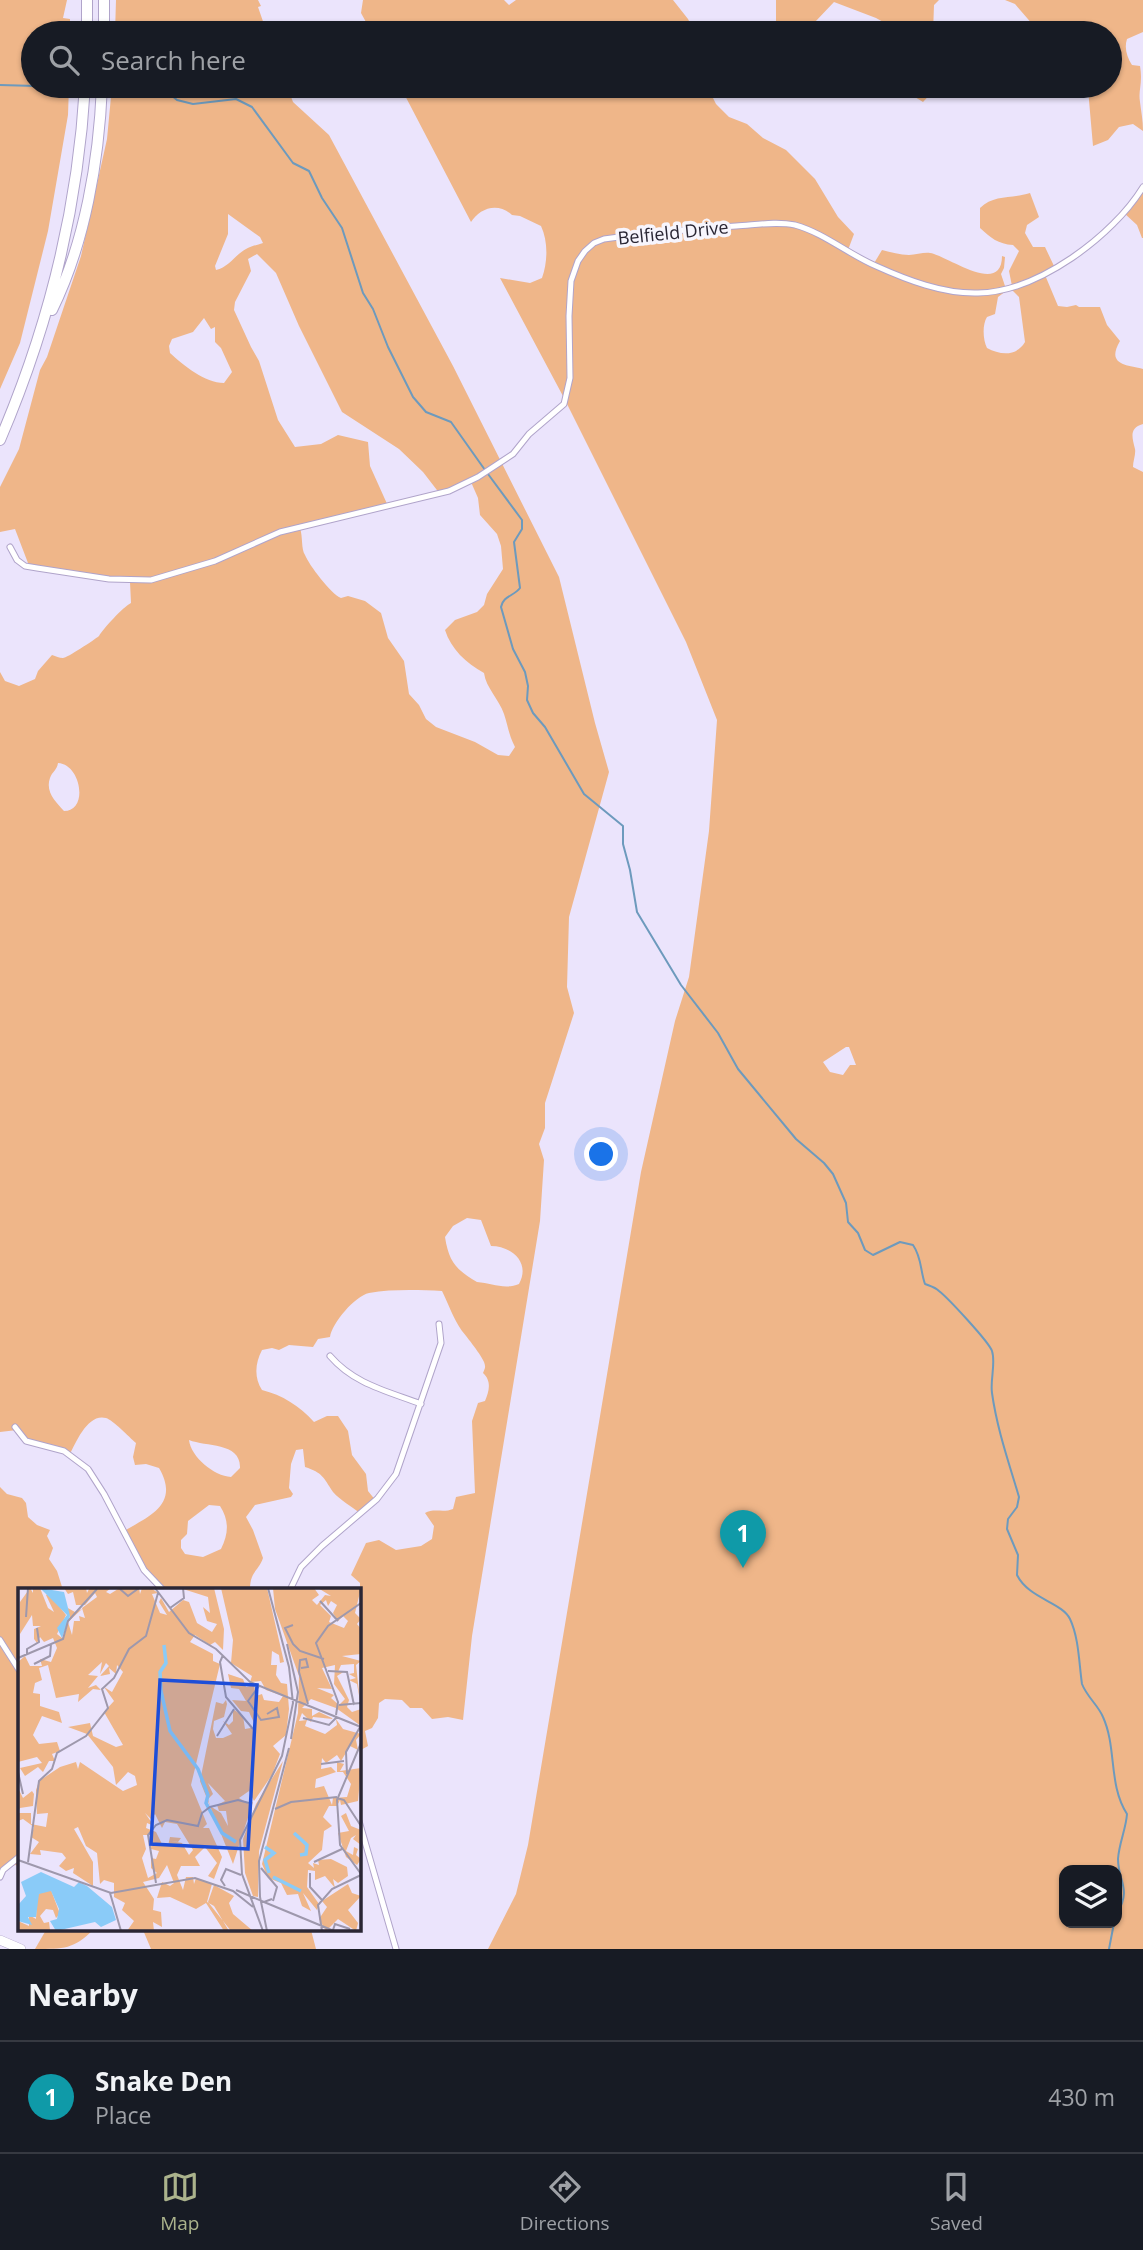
<!DOCTYPE html>
<html lang="en">
<head>
<meta charset="utf-8">
<style>
	:root { --surface:#171b24; --page:#20242c; --text:#f1f3f6; --muted:#9ea1a6; --line:#363941; --accent:#abb38c }
	body { margin:0; font-family:"Open Sans",sans-serif; background:var(--page); color:var(--text) }
	.controls { position:absolute; right:21px; bottom:21px; display:grid; overflow:hidden; border-radius:14px; box-shadow:0 2px 5px #0004 }
	.controls button { width:63px; height:63px; display:grid; place-items:center; padding:0; border:0; border-bottom:2px solid var(--line); background:var(--surface); color:var(--text); font:35px sans-serif }
	.you { position:absolute; left:602px; top:1155px; width:24px; height:24px; margin:-18px; border:5px solid #fff; border-radius:50%; background:#1a73e8; box-shadow:0 0 0 10px #1a73e833 }
	.badge { display:grid; place-items:center; width:46px; height:46px; border-radius:50%; background:var(--accent); color:#fff; font-size:23px; font-weight:700 }
	.pin { position:absolute; translate:-50% -58px; filter:drop-shadow(0 2px 4px #0008) }
	.pin::after { content:''; position:absolute; top:37px; width:24px; height:21px; background:inherit; clip-path:polygon(0 0,100% 0,50% 100%) }
	.list { margin:0; padding:0; list-style:none }
	h2 { display:flex; justify-content:space-between; align-items:center; height:91px; margin:0; padding:0 28px; font-size:30px }
	h2 small { font-size:23px; font-weight:400; color:var(--muted) }
	.list li { display:grid; grid-template-columns:46px 1fr auto; gap:21px; align-items:center; box-sizing:border-box; height:112px; padding:0 28px; border-top:2px solid var(--line) }
	.list b { display:block; font-size:26px; white-space:nowrap }
	.list p { margin:0; font-size:23px; white-space:nowrap; color:var(--muted) }
	.list em { font-size:23px; font-style:normal; color:var(--muted) }
	.icon { flex:none; width:38px; height:38px; fill:none; stroke:currentColor; stroke-width:2; stroke-linecap:round; stroke-linejoin:round }
	.map { position:relative; flex:none; width:1143px; height:1949px; overflow:hidden }
	.search { position:absolute; background:var(--surface); box-shadow:0 2px 5px #0004; left:21px; right:21px; top:21px; height:77px; display:flex; align-items:center; gap:18px; box-sizing:border-box; padding:0 24px; border-radius:38px; color:var(--muted); font-size:26px }
	.sheet { height:203px; background:var(--surface) }
	nav { display:flex; justify-content:space-around; align-items:center; box-sizing:border-box; height:98px; border-top:2px solid var(--line); background:var(--surface); font-size:19px; color:var(--muted) }
	nav a { display:grid; justify-items:center; gap:4px }
	nav .on { color:var(--accent) }
	.map>svg:first-child { display:block }
</style>
</head>
<body>
<div class="map">
<svg width="1143" height="1949" viewBox="0 0 1143 1949">
	<rect width="100%" height="100%" fill="#ebe4fc"/>
	<path fill="#efb689" fill-rule="evenodd" d="M0,0H67L63,18L70,19V33H33V86H69L68,115L48,231L20,343L0,389Z
		M116,0H258L261,6L258,7L267,33H115Z
		M363,0H504L509,5L516,0H673L688,19L695,33H372L361,13Z
		M776,0H939L934,5L933,33H903L876,18L834,2L815,22L801,24L787,33H780L776,27Z
		M1005,0H1143V32L1127,39C1124,48 1127,57 1132,65L1140,66C1143,84 1138,90 1140,102C1141,111 1143,120 1143,131L1133,124L1119,127L1108,140L1093,146L1088,89L1085,86H1110V33H1040L1015,4Z
		M112,86H287L293,102L329,135L453,366L559,577L595,723L609,772L569,917L567,987L574,1013L545,1103V1128L539,1144L544,1160L540,1221L472,1636L463,1720L448,1717L432,1719L422,1708H410L402,1700L385,1699L379,1703L378,1718L372,1728L365,1731L368,1746L359,1751L360,1583L351,1575L366,1543L379,1540L396,1550L421,1546L432,1539L434,1526L425,1513C433,1508 444,1513 453,1509L456,1497L475,1493L472,1421L478,1403L485,1401C489,1392 492,1381 483,1373C485,1368 486,1368 484,1362C482,1356 467,1337 462,1331C454,1320 448,1303 442,1291C419,1290 392,1289 369,1293C355,1296 332,1323 330,1337L318,1339L313,1347L289,1345L279,1350L272,1348L262,1350C255,1363 254,1378 262,1390C282,1395 300,1406 314,1422L327,1416H338L348,1431L352,1455L366,1474L368,1491L376,1501L360,1513C352,1507 340,1500 333,1492C323,1477 323,1473 305,1467L303,1449L296,1450L291,1464L289,1488L293,1494L291,1497L255,1505L246,1517L253,1530L263,1558C258,1572 250,1571 250,1590H167L144,1568L124,1531C150,1516 180,1504 159,1468L146,1464L135,1465L133,1457L136,1443C129,1437 113,1420 106,1418C88,1413 76,1442 70,1454L23,1440L17,1430L0,1432V672L5,681L19,686L35,679L38,671L52,655C56,656 59,658 63,658C67,658 94,640 99,636C103,629 123,607 131,603L130,582L35,568L28,563L15,529L0,532V487L19,449L40,370L47,357L81,256L107,139ZM228,214L260,237L263,243C257,245 251,246 246,249C235,255 229,267 216,270L215,266L228,234ZM257,254L276,273L299,326L342,412L399,449L423,472L440,494L471,482L478,498L480,515L497,534L501,546L503,569L487,594L484,605L477,612L455,620L445,630C451,649 466,663 484,673C486,688 499,699 504,714C508,726 509,736 515,747L509,756L498,755L475,742L436,727L426,719L419,705L409,694L404,661L388,638L381,613L365,601L348,596L341,598C331,594 309,565 305,555C301,549 303,537 300,528L388,506L370,466L368,442L338,435L321,444L295,447L278,420L259,361L251,347L234,310L235,302L251,271L248,259ZM204,318L211,329L215,327V342L221,348L232,372L224,383C205,383 183,365 170,353L169,346L172,339L193,332ZM58,763C81,764 89,811 64,811C56,802 45,792 50,778C52,772 57,770 58,763ZM467,1218L481,1220L491,1246C511,1246 531,1262 519,1284C504,1290 492,1283 477,1282C457,1270 449,1263 445,1237L453,1226ZM189,1440C206,1447 241,1442 240,1468L231,1477C214,1476 191,1457 189,1440ZM209,1505L220,1506C229,1520 229,1533 221,1549L203,1557L185,1554L181,1548V1540L187,1534L188,1521Z
		M400,86H707L716,104L729,117L747,124L763,138L786,150L815,179L838,217L854,234L848,250L873,265L882,250C891,252 900,255 909,255C916,255 924,252 930,253C946,255 1002,297 1002,256L1005,257L1004,268L1001,274L1005,286L1010,288L1012,286L1009,271L1019,251L1013,245C998,244 991,238 980,228V208C994,194 1012,199 1030,193L1039,217L1027,225L1025,233L1033,247H1045L1054,266L1045,275L1058,306L1067,307L1076,305L1079,307H1100L1107,325L1120,341C1106,365 1126,365 1143,369V424C1129,428 1132,437 1135,449C1136,454 1133,461 1133,467L1143,472V1949H488L516,1894L528,1845L641,1172L675,1021L689,977L709,831L717,720L686,642L564,398L500,278L530,283L542,278C548,261 548,241 541,226L520,216L512,215C497,201 479,209 471,222ZM1010,288L1019,297L1025,342C1016,357 1000,355 987,348C983,340 982,325 987,317L995,314L998,297ZM846,1047H849L856,1065H850L843,1075L830,1072L823,1062ZM1064,1870H1117V1923H1064Z
		M827,86H889C858,95 860,103 827,86Z
		M897,86H938L923,102Z
		M1143,189V238H1142L1137,225L1124,213Z
		M0,1487L7,1494L22,1498L26,1503L28,1517L37,1525L50,1530L47,1536L53,1548L49,1559L57,1571L63,1590H19V1866L15,1865L0,1872Z
		M46,1930H93C74,1949 64,1949 35,1949Z
		M143,1930H311L316,1949H151Z"/>
	<g fill="none" stroke-linecap="round" stroke-linejoin="round">
		<path stroke="#6d9abd" stroke-width="2" d="M0,85L36,86
			M152,86L166,91L177,100L193,104L236,99L252,107L293,163L309,171L322,198L342,228L363,293L373,309L388,347L413,397L426,412L451,422L485,470
			M488,474L522,520V529L514,542L520,588C514,596 503,596 501,607L513,649L525,672L528,686L527,700L533,713L545,727L584,794L623,826V844L630,870L637,912L681,985L718,1033L738,1069L796,1139L824,1163L833,1174L846,1203L848,1222L858,1233L865,1250L873,1255L900,1242L913,1245C922,1258 920,1270 925,1284C930,1286 935,1287 939,1291C948,1298 989,1342 992,1351C996,1363 990,1380 992,1393C997,1429 1009,1463 1019,1497L1017,1507L1008,1519L1007,1529L1018,1555L1017,1575C1029,1599 1062,1602 1070,1619C1079,1638 1079,1664 1082,1684C1087,1697 1098,1705 1103,1717C1117,1748 1108,1784 1127,1814C1126,1829 1119,1843 1118,1859C1118,1882 1132,1888 1117,1914
			M1109,1949L1114,1923"/>
		<defs>
			<path id="minor" d="M10,547L17,560L25,566L37,568L109,579L151,580L215,561L280,532L449,491L478,477L513,454L529,434L564,404L570,378L569,316L571,281L578,261L585,251L594,243L604,239C648,233 692,229 736,226C755,225 776,221 795,225C824,233 848,254 876,266C907,280 943,294 978,293C1038,292 1113,236 1143,187
				M330,1356C354,1384 387,1391 421,1404
				M15,1427L26,1441L64,1451L88,1469L104,1494L144,1570L163,1590
				M290,1590L301,1567L322,1546L377,1499L396,1474L441,1343L439,1324
				M0,1640L19,1670
				M359,1821L396,1949
				M0,1877L3,1870L19,1857"/>
			<path id="primary" d="M0,1940L21,1949"/>
			<path id="motorway" d="M87,0V33
				M104,0V33
				M52,310C85,243 99,160 102,86
				M0,440C48,328 78,207 85,86"/>
		</defs>
		<use href="#minor" stroke="#b0a4ca" stroke-width="7"/>
		<use href="#primary" stroke="#b0a4ca" stroke-width="10"/>
		<use href="#motorway" stroke="#b0a4ca" stroke-width="12"/>
		<use href="#minor" stroke="#fff" stroke-width="5"/>
		<use href="#primary" stroke="#fff" stroke-width="9"/>
		<use href="#motorway" stroke="#fff" stroke-width="10"/>
	</g>
	<g text-anchor="middle" dominant-baseline="central" stroke-width="7" stroke-linejoin="round" paint-order="stroke">
		<g font-size="18" fill="#2a2634" stroke="#f7f5fd">
			<text transform="translate(673 232) rotate(-6)">Belfield Drive</text>
		</g>
	</g>
	<g transform="translate(18 1588)">
		<rect width="343" height="343" fill="#ebe4fc"/>
		<path d="M12,0L15,5V0H22L30,20L36,24L28,7L31,5L48,27L39,46L44,50L47,46L49,35L52,29L48,19L57,24L64,21L50,34L54,47L56,33H62L61,28L67,30L64,20L79,9L77,5L67,17H58L55,4L50,6L46,0H68L69,5L71,1L93,0L88,4L92,6L100,1L121,0L122,6L124,0H133L140,5L134,6L142,25L149,27L141,14L143,10L151,24L165,12L171,14L179,35L194,44L199,36L189,33L185,19L192,25L190,9L165,1L196,0L206,41L205,62L197,54L192,57L177,47L172,54L195,66V73L202,76L173,197L189,236L185,240H191L204,269L196,291L190,288L199,275L187,259L177,269L182,278H163L159,287L165,302L168,289H175L176,296L178,290L194,296L189,314L196,318L211,343H206L188,315L178,321L152,309L139,310L144,294L152,298L156,295L149,277L141,290L125,294L136,311L135,322L143,324L144,339L135,334L136,343H109L116,333L104,322L107,315L96,309V295L86,292L82,296L79,265L68,258L60,239L56,241L75,274V298L55,285L56,280L48,283L41,278L48,270L44,265L22,262L23,267L12,266L21,254L13,249L16,239L5,231L0,233V200L5,210L14,203L16,206L15,218L2,220L0,225H13V236L28,239L30,225L19,226L18,202L21,193L42,179L58,174L60,181L62,174L105,203L119,197L117,188L110,184L98,197L95,179L69,146L50,139L72,135L75,148L98,159L105,157L86,124L96,113L86,99L94,104L105,84L99,77L98,86L91,80L92,86L82,88L91,78L88,75L82,86L84,74L70,87L80,88L70,100L78,97L83,102L75,101L60,114L61,106L38,110L30,77L21,80L24,92L17,95L15,105L22,106V118L41,124L44,135L24,128L15,147L21,156L39,154L42,163L34,166L37,173H31L25,184L20,179L7,188L2,180L24,175L19,169L0,174V74L7,68L12,78H24L22,71L33,74L39,60L35,50L26,54L22,49L19,55L16,51V41L23,38H15L14,27L2,46V14ZM127,225L133,231L137,226L144,240L147,234L159,236L175,262L171,267L164,255L153,253L160,254L163,250L152,249L150,258L144,256L138,244L128,240L129,235L136,238ZM125,247H134L133,261L141,263L138,271L133,270V280L139,285L130,290L124,270L128,261ZM203,0H249L266,74L262,75L261,67L254,63L253,77H259L258,87L263,95L269,96L271,121L268,147L255,158L262,166L254,187L236,213L231,203L221,210L231,216L235,214L215,276L182,193L198,114L205,116L208,112L209,116L206,129L196,133L195,141L198,150H205L214,146L205,133L211,137L215,133V121L225,128L227,141L238,139L231,124L223,123L214,112L228,113L221,101L213,100L210,86L225,91L228,99L236,97L238,108L244,106L246,112L261,114L265,108L248,102L243,93L232,94L234,88L213,75L215,52ZM190,195L207,213L199,217L201,223H208L210,238L203,225L192,218L190,211L195,206ZM255,0H296L301,7L294,12L299,17L307,7L313,8L300,0H343L337,25L343,31L339,36L343,41V66L324,68L343,73L338,77L342,113L339,96L331,92L338,90L331,86L336,85V76L323,77L320,84L327,83L319,88L331,112L329,119L334,124L343,121V138L318,120L293,111L284,120L294,121V128L301,124L316,131L295,129L293,134L284,125L281,133L289,132L287,138L307,146L319,137L318,131L325,141L343,146L338,152L340,162L332,158L323,173L319,167L308,175L304,170L303,181L313,179L318,184L298,191L297,200L306,198L314,217L315,210L329,209L333,196L325,184H319V174L326,176L322,183L343,180L340,213L323,217L322,212L319,218H311L305,229L314,238L306,243L304,262L290,275L296,280L295,275L301,277L300,272L313,271L329,279L330,288L320,295L315,291L317,300L307,288L297,292V283L290,282L289,299L301,316L299,322L285,305L293,323L284,318L280,306L269,307L263,295L250,290L244,276L280,125L281,88L257,21ZM308,12L310,18L313,13L319,17L315,25L320,33L325,28L330,33L326,40L311,34L313,28L302,17ZM317,77L316,96L327,111L321,117L313,110L316,107L299,100L314,101L304,80ZM265,173L241,263L240,309L235,308L227,285L225,251L238,216ZM328,225L333,238L343,242V257L335,251L338,247L333,250L328,263L335,267L336,259L340,261L338,267L343,271L339,277L328,269L320,245L331,243L323,228ZM330,296L334,305L343,308L330,322L340,335L338,343L320,331L308,343L301,331L309,319L304,313ZM196,297L216,308L211,315L215,326L235,343H213L190,314ZM33,302L42,326L38,330L35,322L28,321L22,328L26,335L31,334L32,342L0,343V333L11,338V327L18,331L19,306Z" fill="#efb689" fill-rule="evenodd"/>
		<path d="M22,0L46,4L52,28L44,50L39,40L49,27ZM23,284L56,299L61,294L69,298L94,319L98,332L83,339L77,334L38,343L32,333L39,331L41,321L33,303L21,306L18,329H10L14,337L0,333V317L8,308L3,294Z" fill="#8acbf8"/>
		<path fill="none" stroke="#8acbf8" stroke-width="3.5" d="M146,57L148,75L142,84L143,103L152,143L180,181L190,207L188,215L204,245L218,254M276,245L289,257L288,266L282,267M247,259L256,265L247,272L251,285M255,289L283,303"/>
		<path fill="none" stroke="#9e98ac" stroke-width="2" d="M69,0H117M137,0L171,45L198,61L232,94L343,139M102,1L110,8L121,0M302,13L320,33M152,20L166,10L165,0M8,29L10,0M275,37L267,40L275,56L282,63L306,71M269,56L280,104L273,151M9,67V61L21,54L19,40M205,67L202,74L208,109L235,141M0,70L45,51L50,33L79,1M16,76L32,68L33,56M283,80L290,79L288,71L282,72L281,84L290,116M310,83L329,84L336,117M241,98L230,113L243,132L261,129L259,120L249,126M321,117L343,115M318,127L320,114L298,55L310,38L343,15M285,130L311,137L319,129M199,148L216,121M343,155L319,212L322,257L343,286M303,176L326,173M0,184L5,206M329,186L328,164L342,139M319,210L326,212L343,238M257,221L273,214L319,209M0,272L93,305L177,290L215,303L235,319M10,274L21,193L34,181L39,165L68,148L90,120L84,101L96,90L111,61L128,48L140,5M296,274L324,261M243,280L259,299L255,313M292,285V299L304,312M138,295L130,247L138,237L149,232L180,238L184,225L192,219L220,212L231,215M207,298L203,292L208,281L223,287M218,302L246,314L254,311M92,305L103,343M246,314L316,343M315,342L317,336L332,341M245,343L224,286L222,252L264,168L275,115L271,79L250,0M249,343L242,309L241,273L271,160M304,343L300,317L314,301L343,287"/>
		<path fill="#1d4ed8" fill-opacity="0.15" stroke="#1d4ed8" stroke-width="3.5" d="M142,92L239,97L230,261L133,256Z"/>
		<rect width="343" height="343" fill="none" stroke="#2a2634" stroke-width="3.5"/>
	</g>
</svg>
<div class="controls">
<button><svg class="icon" aria-label="layers" viewBox="0 0 24 24"><path d="M12 4l9 5-9 5-9-5zM3 14l9 5 9-5"/></svg></button>
</div>
<div class="you"></div>
<div class="pin badge" style="left:743px;top:1568px;background:#0f9aa8">1</div>
<div class="search"><svg class="icon" aria-label="search" viewBox="0 0 24 24"><circle cx="10" cy="10" r="6"/><path d="M15 15l6 6"/></svg>Search here</div>
</div>
<section class="sheet">
<h2>Nearby<small></small></h2>
<ul class="list">
<li><span class="badge" style="background:#0f9aa8">1</span><div><b>Snake Den</b><p>Place</p></div><em>430 m</em></li>
</ul>
</section>
<nav>
<a class="on"><svg class="icon" aria-label="map" viewBox="0 0 24 24"><path d="M3 6l6-2 6 2 6-2v14l-6 2-6-2-6 2zM9 4v14M15 6v14"/></svg>Map</a>
<a><svg class="icon" aria-label="directions" viewBox="0 0 24 24"><path d="M12 3l9 9-9 9-9-9zM9 14v-3h6M13 9l2 2-2 2"/></svg>Directions</a>
<a><svg class="icon" aria-label="saved" viewBox="0 0 24 24"><path d="M7 4h10v16l-5-4-5 4z"/></svg>Saved</a>
</nav>
</body>
</html>
